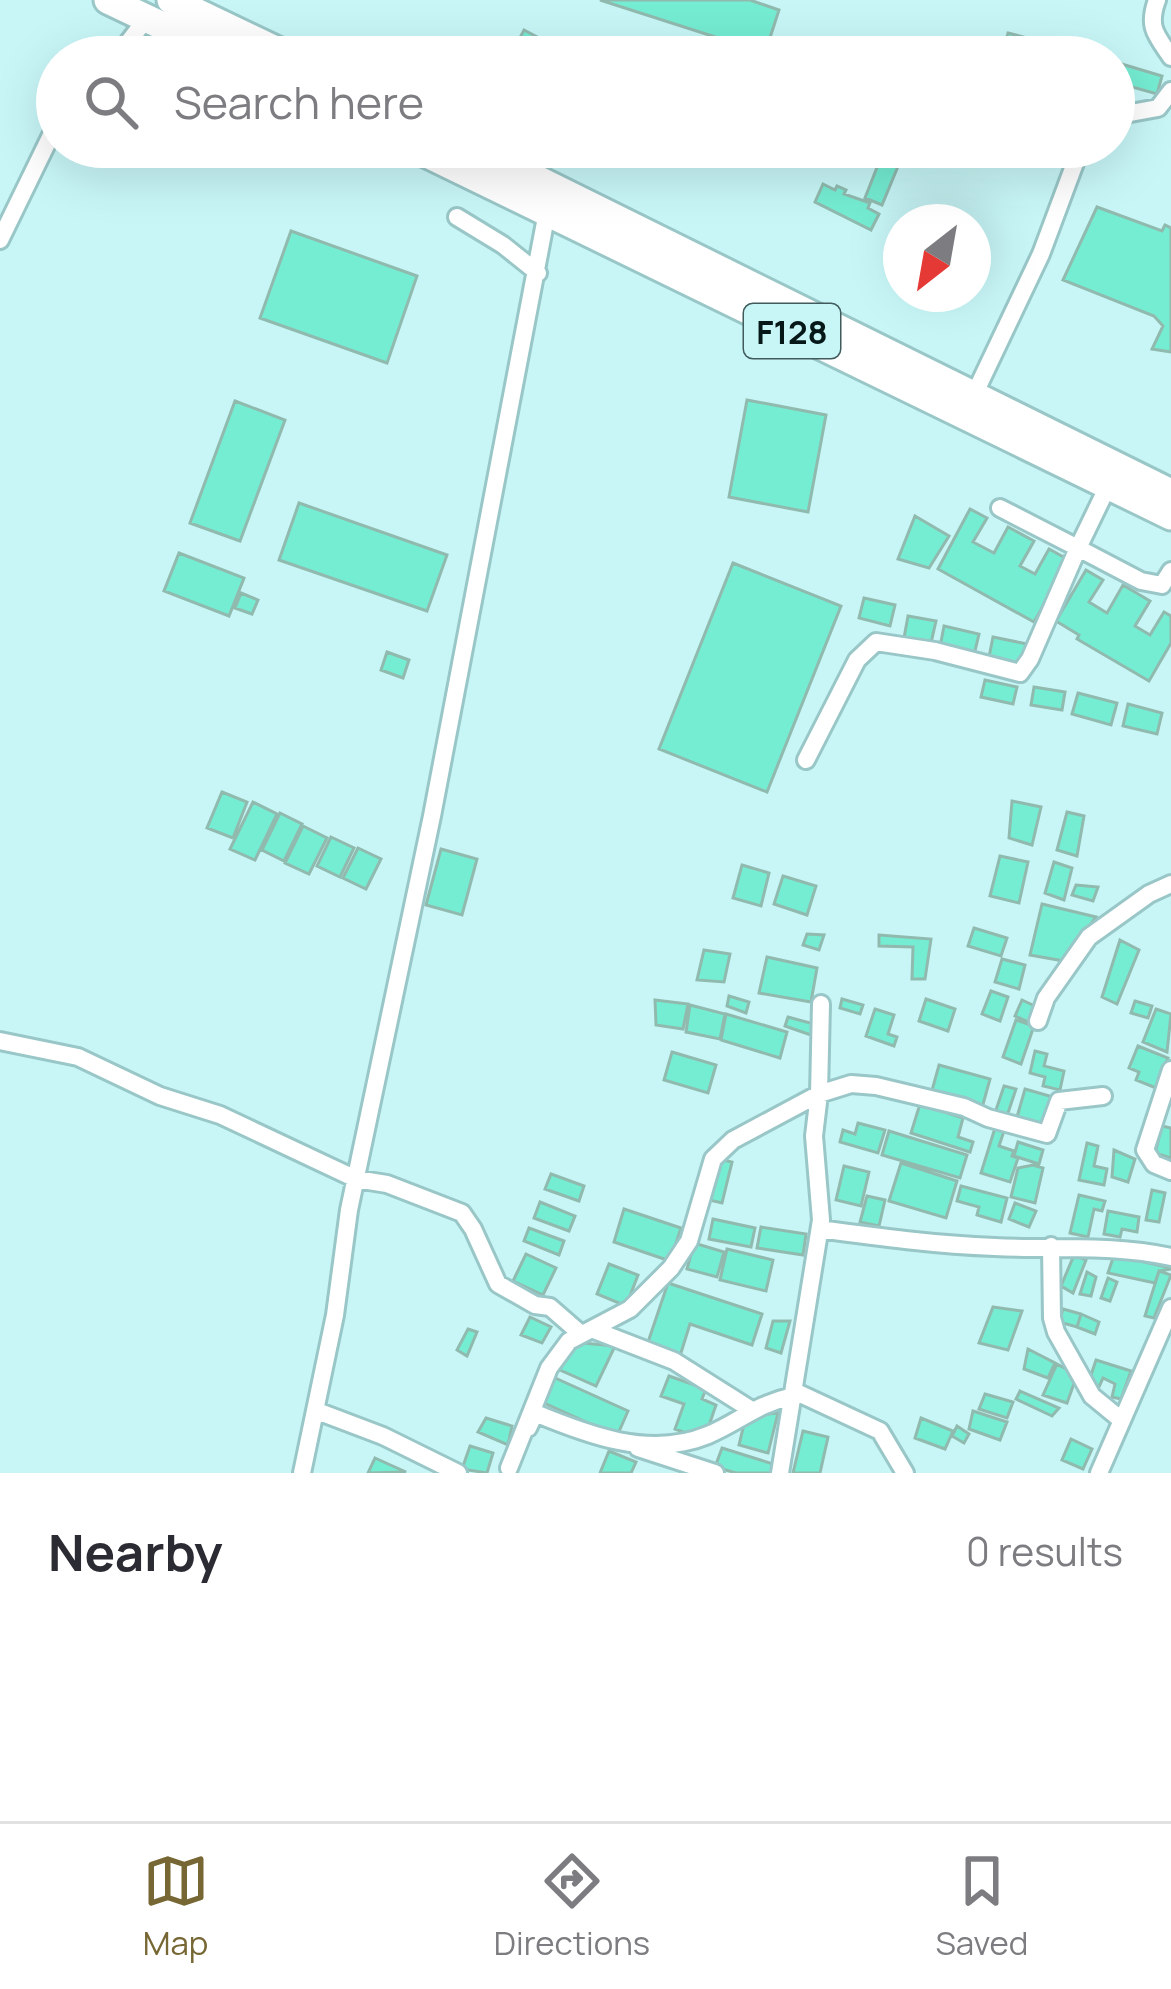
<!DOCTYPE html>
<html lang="en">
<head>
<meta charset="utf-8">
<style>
	:root { --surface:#fff; --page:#f7f7f7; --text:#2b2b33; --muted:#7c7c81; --line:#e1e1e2; --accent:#766734 }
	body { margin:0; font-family:Manrope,sans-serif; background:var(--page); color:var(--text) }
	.compass { position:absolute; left:883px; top:204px; width:108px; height:108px; border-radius:50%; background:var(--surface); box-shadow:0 12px 48px #0002; rotate:211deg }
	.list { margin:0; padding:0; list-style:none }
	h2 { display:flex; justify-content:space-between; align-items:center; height:156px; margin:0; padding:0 48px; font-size:51px }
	h2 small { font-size:39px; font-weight:400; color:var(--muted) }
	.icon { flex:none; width:66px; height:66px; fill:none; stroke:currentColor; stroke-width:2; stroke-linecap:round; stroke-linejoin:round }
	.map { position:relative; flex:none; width:1171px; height:1473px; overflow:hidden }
	.search { position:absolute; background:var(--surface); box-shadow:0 12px 48px #0002; left:36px; right:36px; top:36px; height:132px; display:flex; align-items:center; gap:30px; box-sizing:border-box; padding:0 42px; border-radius:66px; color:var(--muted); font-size:45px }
	.sheet { height:348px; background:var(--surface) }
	nav { display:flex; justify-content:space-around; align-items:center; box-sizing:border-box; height:168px; border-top:3px solid var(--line); background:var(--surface); font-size:33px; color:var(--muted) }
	nav a { display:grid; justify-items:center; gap:6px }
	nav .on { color:var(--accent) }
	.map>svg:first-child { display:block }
</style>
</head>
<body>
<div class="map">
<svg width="1171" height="1473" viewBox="0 0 1171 1473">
	<rect width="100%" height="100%" fill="#c8f6f7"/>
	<path fill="#75edd3" stroke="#91baaf" stroke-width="3" d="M600,0H750L779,10L765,53Z
		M524,30L575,57H525L513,51Z
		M1008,33L1046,43L1042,57L1004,48Z
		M1056,44L1102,56V57H1053Z
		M1115,62L1162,76L1157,94L1114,82Z
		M885,147H906L882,205L865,198Z
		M823,184L835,190L837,186L846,190L844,194L870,203L868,208L879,214L871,230L815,202Z
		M1097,207L1162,231L1165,225L1171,228V352L1152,349L1163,326L1154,316L1063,280Z
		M291,231L417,276L387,363L260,318Z
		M747,400L826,415L808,512L729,497Z
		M235,401L285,420L240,541L190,523Z
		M299,503L447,555L427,611L279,560Z
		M970,509L987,518L973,542L994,553L1008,527L1034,541L1020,566L1035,574L1049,549L1069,560L1034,622L938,569Z
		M915,516L949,536L929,568L898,559Z
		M179,553L244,578L229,616L164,591Z
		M733,563L841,606L767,792L659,749Z
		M1086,570L1103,580L1089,602L1107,613L1123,585L1150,601L1135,626L1150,635L1164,612L1171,616V643L1149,681L1077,639L1079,635L1056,621Z
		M241,593L258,600L252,614L235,608Z
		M864,598L895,605L890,626L859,618Z
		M908,616L936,621L931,643L904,638Z
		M944,626L979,634L974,655L940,647Z
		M993,637L1027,644L1022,664L989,657Z
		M387,652L409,660L403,678L381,670Z
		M985,680L1017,687L1013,704L981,697Z
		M1034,687L1065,692L1062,710L1031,705Z
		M1078,693L1117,703L1111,725L1072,714Z
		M1128,704L1162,713L1157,734L1123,726Z
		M222,792L247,802L233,838L207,828Z
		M1012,801L1041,807L1032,845L1009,838Z
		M253,802L277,814L255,860L230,849Z
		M1067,812L1084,816L1077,856L1057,850Z
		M280,813L302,824L284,861L262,850Z
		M303,826L327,838L309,874L285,863Z
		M331,837L354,848L340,877L317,866Z
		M358,848L381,859L366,889L343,878Z
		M441,849L477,859L462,915L426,905Z
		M1000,856L1028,862L1019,903L990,896Z
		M1054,862L1072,868L1064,900L1045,893Z
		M742,865L769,873L761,906L733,898Z
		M783,876L816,886L807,915L774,904Z
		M1076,885L1098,887L1093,901L1072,895Z
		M1042,904L1096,917L1064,961L1030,955Z
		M974,928L1007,938L1001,956L968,946Z
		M807,934L824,935L819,950L803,945Z
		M879,935L931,939L925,979H912L913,947L879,946Z
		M1120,940L1139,950L1117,1004L1102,997Z
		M704,950L730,954L724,982L697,980Z
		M767,957L817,968L811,1002L759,993Z
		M1002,959L1025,965L1019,989L995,982Z
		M991,991L1008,997L1000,1021L982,1014Z
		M729,996L749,1002L746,1013L727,1006Z
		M842,999L863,1005L860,1014L840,1008Z
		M926,999L955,1009L948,1031L919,1021Z
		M655,1000L688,1004L683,1029L656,1025Z
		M1022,1000L1037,1007L1031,1023L1015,1016Z
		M1135,1001L1152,1006L1148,1018L1131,1013Z
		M690,1005L725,1014L720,1039L686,1032Z
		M875,1009L894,1015L888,1034L897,1037L894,1046L866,1036Z
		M1156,1009L1171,1014L1167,1052L1143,1042Z
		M726,1014L787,1032L780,1058L721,1040Z
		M788,1017L814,1024L811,1035L785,1026Z
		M1016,1020L1034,1026L1021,1064L1003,1057Z
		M1138,1046L1168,1058L1156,1088L1136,1080L1139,1072L1129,1068Z
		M1035,1051L1047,1054L1044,1066L1064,1071L1060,1090L1043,1086L1045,1077L1030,1073Z
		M672,1052L716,1065L708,1093L664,1080Z
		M939,1065L990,1079L982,1108L931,1094Z
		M1004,1086L1016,1089L1007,1116L995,1113Z
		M1025,1089L1053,1097L1045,1125L1017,1117Z
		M920,1104L963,1118L958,1137L973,1142L970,1152L911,1133Z
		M858,1123L885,1130L878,1153L840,1142L843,1130L855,1134Z
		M1162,1126L1171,1128V1158L1155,1153Z
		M995,1128L1004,1131L999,1146L1014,1151L1012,1156L1018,1158L1010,1182L981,1173Z
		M889,1131L967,1155L960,1178L882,1155Z
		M1018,1142L1043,1150L1039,1164L1014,1156Z
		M1087,1143L1098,1146L1094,1166L1107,1169L1104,1185L1079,1180Z
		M1114,1150L1135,1159L1128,1182L1112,1177Z
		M715,1158L732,1162L722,1203L705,1199Z
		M901,1163L957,1181L946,1218L889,1201Z
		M1033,1165L1043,1168L1035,1203L1011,1197L1018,1168Z
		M844,1166L869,1172L861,1206L836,1200Z
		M551,1174L584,1186L579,1201L545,1189Z
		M961,1186L1007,1198L1001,1222L977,1215L979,1207L957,1201Z
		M1152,1190L1165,1193L1159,1222L1146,1220Z
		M1079,1195L1105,1201L1102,1211L1094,1209L1088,1237L1070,1233Z
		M867,1196L885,1200L879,1226L860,1222Z
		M540,1202L575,1216L569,1231L534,1218Z
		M1015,1203L1036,1211L1029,1227L1009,1219Z
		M624,1209L681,1228L670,1261L614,1242Z
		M1108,1211L1139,1217L1137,1232L1122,1229L1120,1237L1104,1234Z
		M713,1219L755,1228L751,1247L709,1239Z
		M761,1227L806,1234L803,1255L757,1248Z
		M529,1228L564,1241L559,1255L524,1241Z
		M694,1243L724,1252L717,1277L687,1269Z
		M727,1249L773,1260L766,1291L720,1280Z
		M526,1254L556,1268L543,1295L513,1281Z
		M1074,1255L1086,1260L1073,1293L1061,1286Z
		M1114,1255L1171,1268V1269L1159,1271L1155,1283L1108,1273Z
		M609,1264L638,1275L626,1306L597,1294Z
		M1159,1271L1171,1275L1154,1318L1145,1316Z
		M1087,1272L1096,1277L1091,1296L1080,1294Z
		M1108,1278L1117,1282L1110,1301L1101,1298Z
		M668,1283L762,1314L752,1345L690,1324L679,1359L646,1348Z
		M993,1307L1022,1311L1008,1350L979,1343Z
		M1063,1309L1081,1314L1077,1327L1059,1322Z
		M1081,1314L1099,1322L1095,1334L1077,1327Z
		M530,1317L551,1327L542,1343L521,1335Z
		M773,1321H790L781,1353L766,1348Z
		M468,1329L477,1332L467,1356L457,1350Z
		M572,1342L615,1346L596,1386L560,1370Z
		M1028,1349L1055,1363L1048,1378L1024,1369Z
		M1096,1360L1131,1371L1121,1399L1112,1397L1115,1384L1103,1378L1097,1391L1087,1387Z
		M1057,1364L1077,1375L1067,1403L1043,1395Z
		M669,1376L706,1389L702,1399L716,1405L707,1431L694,1436L675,1429L684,1404L661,1396Z
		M553,1377L628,1411L617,1436L542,1402Z
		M1020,1391L1059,1408L1052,1416L1016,1399Z
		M985,1394L1013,1402L1007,1418L979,1409Z
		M973,1411L1007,1422L1000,1440L969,1429Z
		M778,1413L768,1453L739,1445L746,1416Z
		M486,1418L512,1426L508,1445L478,1432Z
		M921,1418L953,1431L945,1449L915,1438Z
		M957,1426L969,1434L964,1443L952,1436Z
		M803,1431L828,1437L820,1473H793Z
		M1071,1439L1092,1449L1083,1469L1062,1460Z
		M470,1446L493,1453L487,1473L462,1469Z
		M722,1448L773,1464L771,1473H736L715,1467Z
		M609,1451L636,1462L631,1473H600Z
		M375,1458L406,1472L368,1473Z"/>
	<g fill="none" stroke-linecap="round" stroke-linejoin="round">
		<defs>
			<path id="minor" d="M1157,0C1147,27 1156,35 1171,57
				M117,57L146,19
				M1114,116L1158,108L1171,91
				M457,217L503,245L538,273
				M0,240L57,123
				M974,395L1041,254L1081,147
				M1108,486L1078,548L1141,581L1162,585L1171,571
				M806,760L857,660L876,642L935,651L1020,673L1030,659L1078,548L1000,508
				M1038,1021L1046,998L1089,937L1149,894L1171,884
				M0,1041L78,1057L160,1096L220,1115L356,1179L387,1184L462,1213L473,1229L498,1284L535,1305L550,1307L581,1334
				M1171,1070L1145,1150L1154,1164L1171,1171
				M820,1229C878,1237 937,1245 995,1247C1055,1250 1112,1244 1171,1257
				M1051,1246L1052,1318L1056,1332L1092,1396L1120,1419
				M594,1330L674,1361L750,1409
				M794,1391L880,1431L905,1473
				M317,1411L383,1436L458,1473
				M528,1428L535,1413C588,1435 650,1459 708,1435C741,1421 754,1405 793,1396
				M638,1448L715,1473
				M509,1468L549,1368L569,1341L630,1309L671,1268L689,1241L713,1159L733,1140L819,1094L851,1084L876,1086L964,1107L988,1118L1047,1134L1059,1101L1103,1096
				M302,1473L335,1315L349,1210L432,816L547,212
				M780,1473L821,1220L814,1136L819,1094L821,1004
				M1099,1473L1171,1308"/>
			<path id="primary" d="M108,0L228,57
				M171,0L290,57
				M413,147L1171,516
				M472,147L1171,493"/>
		</defs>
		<use href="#minor" stroke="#99c6c7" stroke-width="22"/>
		<use href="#primary" stroke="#99c6c7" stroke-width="33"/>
		<use href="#minor" stroke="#fff" stroke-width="16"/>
		<use href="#primary" stroke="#fff" stroke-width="27"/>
	</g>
	<g text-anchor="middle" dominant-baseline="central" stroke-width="9" stroke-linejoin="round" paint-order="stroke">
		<rect fill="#c8f6f7" stroke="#415b5c" stroke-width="3" x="744" y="304" width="96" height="54" rx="9"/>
		<g font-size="33" font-weight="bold" fill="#071819">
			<text x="792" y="331">F128</text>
		</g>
	</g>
</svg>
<svg class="compass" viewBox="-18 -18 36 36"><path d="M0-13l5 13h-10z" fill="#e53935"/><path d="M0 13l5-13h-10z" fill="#7c7c81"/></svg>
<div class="search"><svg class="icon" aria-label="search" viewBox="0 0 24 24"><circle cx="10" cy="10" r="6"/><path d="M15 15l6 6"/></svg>Search here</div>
</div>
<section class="sheet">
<h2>Nearby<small>0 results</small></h2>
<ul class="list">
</ul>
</section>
<nav>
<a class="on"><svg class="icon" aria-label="map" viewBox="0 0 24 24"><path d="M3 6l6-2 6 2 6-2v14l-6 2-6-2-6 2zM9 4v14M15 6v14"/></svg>Map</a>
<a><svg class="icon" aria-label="directions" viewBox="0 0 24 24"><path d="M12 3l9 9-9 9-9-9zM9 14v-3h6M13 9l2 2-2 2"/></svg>Directions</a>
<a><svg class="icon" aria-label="saved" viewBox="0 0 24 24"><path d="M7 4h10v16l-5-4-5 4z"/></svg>Saved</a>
</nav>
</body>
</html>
